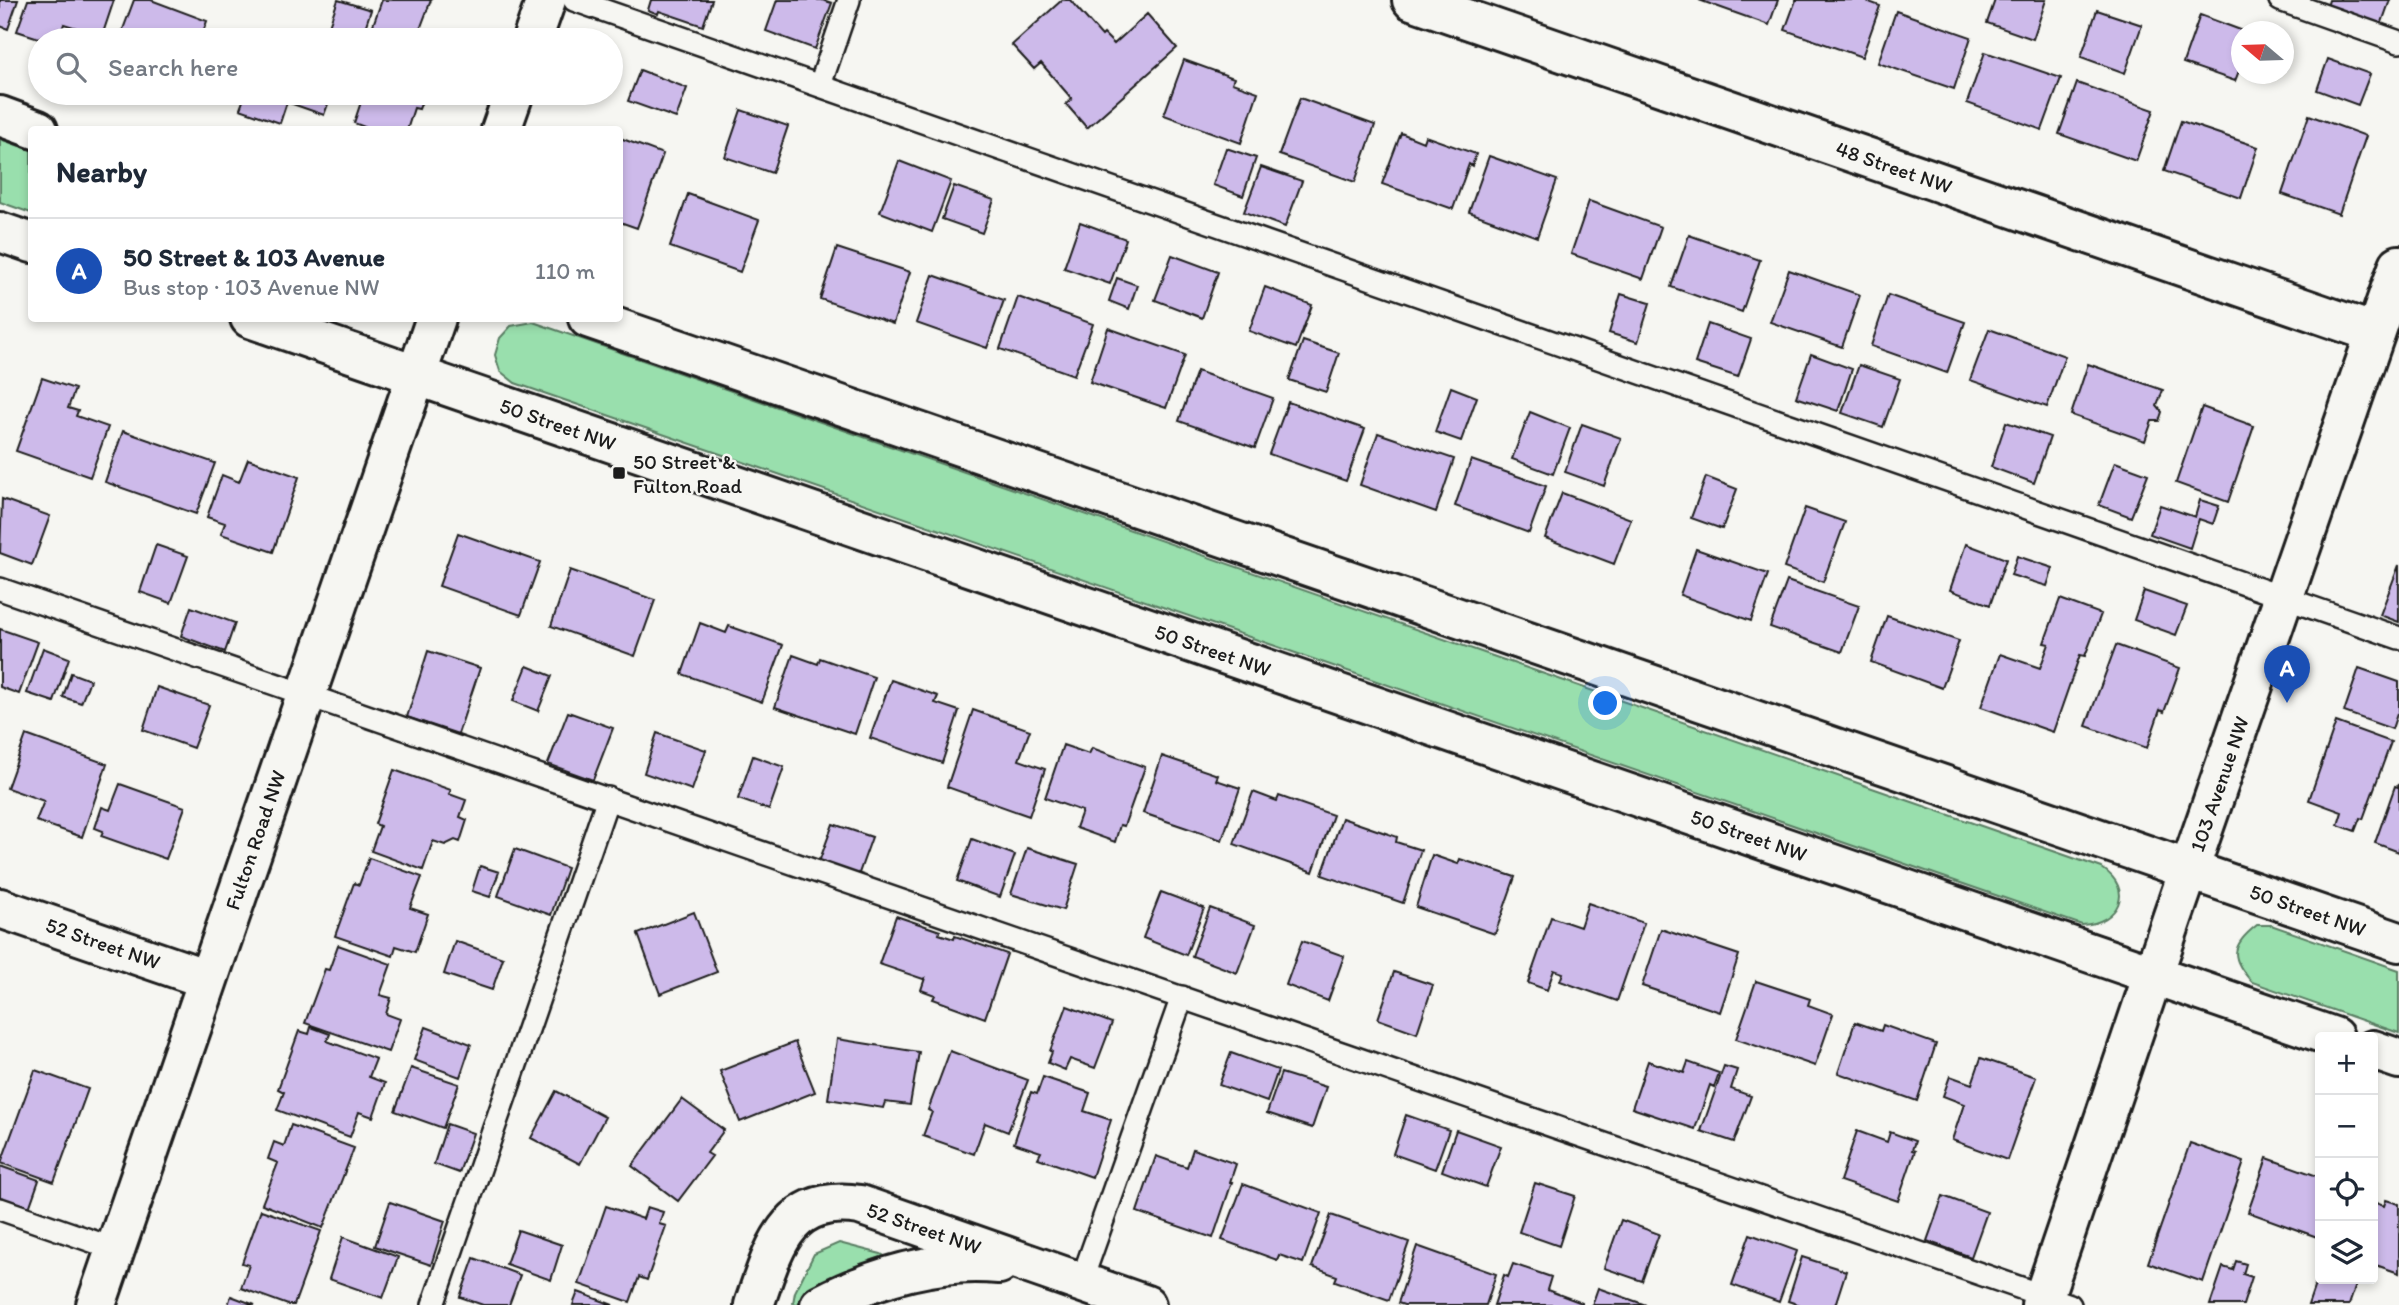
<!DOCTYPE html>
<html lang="en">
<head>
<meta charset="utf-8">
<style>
	:root { --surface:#fff; --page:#f6f6f7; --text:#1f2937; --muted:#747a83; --line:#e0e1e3; --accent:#7c3aed }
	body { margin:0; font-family:Itim,sans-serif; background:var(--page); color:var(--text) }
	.controls { position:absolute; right:21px; bottom:21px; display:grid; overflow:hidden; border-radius:7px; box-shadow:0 4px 10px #0003 }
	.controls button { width:63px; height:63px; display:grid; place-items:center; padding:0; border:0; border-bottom:2px solid var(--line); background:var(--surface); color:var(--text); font:35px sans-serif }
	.compass { position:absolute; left:2231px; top:21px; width:63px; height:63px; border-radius:50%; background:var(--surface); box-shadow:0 4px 10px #0003; rotate:289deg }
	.you { position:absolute; left:1606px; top:704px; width:24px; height:24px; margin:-18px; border:5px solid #fff; border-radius:50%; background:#1a73e8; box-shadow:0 0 0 10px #1a73e833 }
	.badge { display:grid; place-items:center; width:46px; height:46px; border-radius:50%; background:var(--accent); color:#fff; font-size:23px; font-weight:700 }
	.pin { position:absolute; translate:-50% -58px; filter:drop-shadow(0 2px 4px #0008) }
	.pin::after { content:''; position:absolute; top:37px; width:24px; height:21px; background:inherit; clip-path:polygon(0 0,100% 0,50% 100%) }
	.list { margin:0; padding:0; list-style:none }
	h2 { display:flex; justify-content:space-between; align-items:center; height:91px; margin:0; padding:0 28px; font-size:30px }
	h2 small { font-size:23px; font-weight:400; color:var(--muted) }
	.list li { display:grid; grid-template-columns:46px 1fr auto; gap:21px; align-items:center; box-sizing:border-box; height:105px; padding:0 28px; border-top:2px solid var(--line) }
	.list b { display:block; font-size:26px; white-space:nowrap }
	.list p { margin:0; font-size:23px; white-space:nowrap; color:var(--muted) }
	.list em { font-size:23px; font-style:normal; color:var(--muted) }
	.icon { flex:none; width:38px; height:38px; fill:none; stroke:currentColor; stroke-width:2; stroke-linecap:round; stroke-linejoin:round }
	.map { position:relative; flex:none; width:2399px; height:1305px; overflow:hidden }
	.search { position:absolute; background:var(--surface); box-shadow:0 4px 10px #0003; left:28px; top:28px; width:595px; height:77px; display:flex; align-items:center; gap:18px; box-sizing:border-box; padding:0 24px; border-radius:38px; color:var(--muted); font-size:26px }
	.panel { position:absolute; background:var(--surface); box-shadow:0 4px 10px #0003; left:28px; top:126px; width:595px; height:196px; border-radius:7px }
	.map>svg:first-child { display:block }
</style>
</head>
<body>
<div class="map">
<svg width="2399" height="1305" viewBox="0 0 2399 1305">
	<rect width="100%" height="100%" fill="#f6f6f2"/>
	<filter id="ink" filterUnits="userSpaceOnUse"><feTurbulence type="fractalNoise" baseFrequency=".0143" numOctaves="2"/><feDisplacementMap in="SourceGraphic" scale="14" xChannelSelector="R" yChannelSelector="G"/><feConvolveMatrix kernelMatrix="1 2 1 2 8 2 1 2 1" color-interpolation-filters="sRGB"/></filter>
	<g filter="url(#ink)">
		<path fill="#99dfad" stroke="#5a7e64" stroke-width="2" d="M0,139L31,150V213L0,202Z
			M533,322L2102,868C2135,890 2119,923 2082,925L515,383L500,371L495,355L500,338L511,326Z
			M2257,925H2271L2399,970V1033L2252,982C2230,958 2230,946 2257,925Z
			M839,1243L881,1254L889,1259L799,1305L793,1303L795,1292L814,1254Z"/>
		<path fill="#cdbaea" stroke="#1c1c1c" stroke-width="2" d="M0,0H18L8,29L0,26Z
			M28,0H114L102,36L64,24L58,40H45L17,31Z
			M134,0H151L207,21L200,40H119Z
			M338,0L371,10L361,40H324Z
			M382,0H431L416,40L368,39Z
			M651,0H712L703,26L659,11L658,14L648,10Z
			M777,0H822L832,3L815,49L766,31Z
			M1062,0H1070L1102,36L1104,34L1114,44L1147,14L1177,48L1087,128L1066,104L1072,99L1041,63L1034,69L1012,45Z
			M1699,0H1778L1769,25Z
			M1796,0H1864L1880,6L1862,57L1785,30Z
			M1995,0H2046L2033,39L1987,23Z
			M2329,0H2390L2380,28L2326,10Z
			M2097,10L2142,25L2125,73L2081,57Z
			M1896,11L1971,37L1954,89L1878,63Z
			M2200,15L2246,32H2242V63L2235,81L2183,63Z
			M1985,52L2061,78L2042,130L1967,103Z
			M2328,59L2370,74L2358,105L2317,90Z
			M1184,60L1234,78L1232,83L1258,92L1241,143L1164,115Z
			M640,70L687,88L676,118L628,101Z
			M2077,83L2154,110L2136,161L2059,134Z
			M246,93H332L324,115L287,102L280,123L240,109Z
			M364,93H425L419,109L414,108L407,130H372L354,123Z
			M1300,98L1375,125L1355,182L1279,155Z
			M741,110L788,126L772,173L725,157Z
			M2309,115L2366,136L2339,214L2282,194Z
			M2181,121L2258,147L2241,198L2164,171Z
			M1401,133L1423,142L1425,136L1476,154L1472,166L1469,164L1453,209L1382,184Z
			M620,138L663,154L637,228L620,222Z
			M1226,148L1256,158L1243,196L1213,185Z
			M1489,156L1557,180L1537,237L1469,212Z
			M899,161L951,181L932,232L880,212Z
			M1261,167L1302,181L1285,227L1244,212Z
			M954,186L994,200L982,233L942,219Z
			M688,194L759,220L740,272L670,247Z
			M1589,201L1661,227L1643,279L1571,254Z
			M1080,222L1126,239L1110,284L1064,268Z
			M1689,235L1760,260L1742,312L1671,287Z
			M837,248L910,272L893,324L820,299Z
			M1172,255L1218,272L1202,318L1155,300Z
			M1789,270L1860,295L1842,347L1770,322Z
			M933,275L1004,300L987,348L916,323Z
			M1117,278L1137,285L1129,309L1109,301Z
			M1265,287L1312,305L1296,348L1249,331Z
			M1621,294L1650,303L1638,342L1609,333Z
			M1888,295L1965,322L1947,373L1871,346Z
			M1018,297L1093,324L1074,375L1000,349Z
			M1708,324L1751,339L1738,377L1695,363Z
			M1108,328L1185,355L1166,408L1090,382Z
			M1989,329L2065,356L2047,407L1970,380Z
			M1303,341L1339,353L1326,392L1289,380Z
			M1811,354L1852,369L1838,411L1796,397Z
			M2088,364L2163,390L2157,406L2162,412L2159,421H2152L2145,441L2071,415Z
			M1859,365L1900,379L1883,427L1842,413Z
			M1197,371L1273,398L1255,448L1179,421Z
			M42,378L75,389L68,408L78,411L76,416L108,427L90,477L16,451Z
			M1451,387L1477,397L1461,441L1435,432Z
			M1288,402L1365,429L1346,481L1269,454Z
			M2202,407L2254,426L2228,502L2176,483Z
			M1530,412L1570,428L1553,474L1512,459Z
			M2006,422L2050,437L2034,483L1991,467Z
			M1582,424L1621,438L1604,486L1565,472Z
			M123,431L215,463L196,514L105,482Z
			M1378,433L1454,459L1436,512L1360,485Z
			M248,459L299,477L273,552L221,534L225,523L207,517L222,475L239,482Z
			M1471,460L1546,486L1529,533L1455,506Z
			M2115,462L2148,474L2131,517L2099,505Z
			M1706,477L1737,489L1722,529L1691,518Z
			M1562,493L1631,519L1614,564L1545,538Z
			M2,499L50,516L32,565L0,553Z
			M2200,500L2219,506L2213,524L2199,519L2190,548L2150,534L2160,505L2195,517Z
			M1805,508L1845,522L1823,582L1784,568Z
			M458,533L540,562L521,615L439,586Z
			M1966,544L2006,559L1990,605L1950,590Z
			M156,545L188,556L171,603L140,592Z
			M1696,549L1768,574L1751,621L1680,595Z
			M2017,556L2053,568L2047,586L2011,575Z
			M2399,565V622L2380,615Z
			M570,570L655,600L635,656L551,626Z
			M1787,581L1859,606L1842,652L1770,627Z
			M2144,591L2187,606L2176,635L2134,620Z
			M2060,599L2101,614L2085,656L2080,655L2053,732L1981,707L2000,654L2040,668L2049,644L2044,643Z
			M191,607L235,623L225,652L181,636Z
			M1887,616L1959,641L1942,688L1871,662Z
			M700,623L726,633L729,626L783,645L762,702L682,674Z
			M0,629L38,642L19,694L0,687Z
			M2116,645L2180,668L2164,712L2160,710L2147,748L2086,726Z
			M43,648L69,658L54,702L27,693Z
			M428,651L480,668L458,734L407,717Z
			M793,655L818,664L820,658L874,677L855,734L775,707Z
			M527,666L552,676L538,711L513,701Z
			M2359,668L2399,682V715L2397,714L2392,729L2344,712Z
			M71,673L90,680L81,703L63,697Z
			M891,680L938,696L935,703L959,711L942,763L870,738Z
			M157,687L209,705L193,748L143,730Z
			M973,710L1030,730L1019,760L1045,769L1029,816L947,787Z
			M568,712L613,728L593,780L548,764Z
			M2336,722L2391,742L2363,819L2360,818L2355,831L2338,825L2342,812L2309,800Z
			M657,733L706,750L692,790L644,773Z
			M26,735L107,764L82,837L36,821L44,801L7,788Z
			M1063,745L1089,754L1092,748L1145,767L1124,826L1120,825L1115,842L1076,828L1082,811L1045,798Z
			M753,756L784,767L769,810L738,799Z
			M1162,756L1218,775L1216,780L1240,788L1222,840L1143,813Z
			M394,770L451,790L449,794L466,800L460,817L467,820L460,842L455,840L445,845L433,841L423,870L371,851L380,826L375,824Z
			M120,784L185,807L166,859L101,836L103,831L95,828L102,807L110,810Z
			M2399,784V852L2375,843L2395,786L2398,787Z
			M1253,792L1277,801L1279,796L1333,815L1313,872L1234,844Z
			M1342,818L1397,837L1396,842L1421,850L1403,903L1322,875Z
			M833,824L872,837L858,876L819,862Z
			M972,839L1015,855L1000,897L957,881Z
			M1027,848L1078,864L1063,910L1011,894Z
			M515,849L567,868L551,915L498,896Z
			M1432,855L1458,864L1460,859L1515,877L1495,934L1416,907Z
			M369,858L422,877L410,908L428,914L415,952L396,946L393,956L335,936L354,883L359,885Z
			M480,866L499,872L490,897L472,891Z
			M1161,892L1204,908L1186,955L1143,938Z
			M1588,903L1644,923L1617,1001L1560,981L1563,973L1554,970L1547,990L1528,983L1551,917L1580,927Z
			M1210,908L1255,925L1237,973L1192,956Z
			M694,912L717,972L660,994L638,934Z
			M896,916L940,931L939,934L954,939L955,936L1007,954L985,1018L933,999L935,995L921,990L925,978L923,979L879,964Z
			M1661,929L1739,955L1720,1012L1642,986Z
			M455,941L503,958L492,990L444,974Z
			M1302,941L1344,956L1328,1001L1286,985Z
			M338,945L391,964L380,995L391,998L386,1014L400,1019L388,1052L305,1023L325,969L329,970Z
			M1394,972L1433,985L1417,1033L1378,1019Z
			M1756,981L1810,999L1808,1005L1833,1014L1815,1066L1736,1039Z
			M1067,1006L1112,1023L1095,1068L1070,1059L1065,1070L1048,1063L1052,1052L1050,1051Z
			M1855,1022L1881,1031L1883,1025L1936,1044L1917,1101L1838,1073Z
			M311,1027L330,1034L327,1041L376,1059L369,1077L385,1083L373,1117L359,1112L350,1137L277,1110L284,1092L278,1089L299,1031L309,1034Z
			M426,1027L471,1044L460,1077L414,1060Z
			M837,1039L919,1052L910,1105L885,1102L883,1108L828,1099Z
			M795,1042L815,1092L740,1122L720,1071Z
			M950,1051L1028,1080L1008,1132L985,1123L974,1154L923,1136L932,1112L928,1110Z
			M1231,1053L1278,1070L1267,1102L1219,1085Z
			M1981,1058L2036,1077L2007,1160L1952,1140L1964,1104L1943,1096L1950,1076L1972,1084Z
			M1648,1061L1684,1073L1688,1062L1719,1073L1714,1087L1710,1085L1695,1129L1632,1108Z
			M1724,1066L1737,1070L1731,1089L1751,1096L1734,1142L1701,1131Z
			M411,1068L459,1084L443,1128L395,1111Z
			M35,1070L88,1089L54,1182L1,1163Z
			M1281,1073L1326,1087L1312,1128L1267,1113Z
			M1043,1077L1090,1093L1084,1111L1111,1120L1092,1177L1038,1158L1041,1152L1014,1143L1031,1092L1037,1094Z
			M556,1091L605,1117L580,1164L531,1138Z
			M682,1099L724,1130L707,1153L712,1156L678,1201L632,1166Z
			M1406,1115L1449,1130L1435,1169L1393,1154Z
			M447,1124L473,1133L459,1173L434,1164Z
			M291,1125L354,1148L323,1228L262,1204L278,1163L268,1159L274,1142L284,1146Z
			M1456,1130L1501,1146L1486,1187L1442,1171Z
			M1857,1131L1887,1142L1890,1132L1915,1141L1912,1150L1915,1151L1898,1201L1840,1181Z
			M2190,1143L2244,1162L2203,1282L2148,1263Z
			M1193,1149L1236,1164L1230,1182H1232L1213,1238L1137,1212L1156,1156L1187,1167Z
			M2267,1158L2320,1177V1238L2248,1212Z
			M0,1166L39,1180L28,1211L0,1202Z
			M1535,1183L1575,1196L1559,1246L1519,1232Z
			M1243,1184L1321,1213L1303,1263L1279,1255L1277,1260L1222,1240Z
			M1943,1196L1987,1212L1971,1257L1927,1241Z
			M2386,1200L2399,1204V1273L2373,1264V1202L2384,1206Z
			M390,1202L445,1221L431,1265L375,1246Z
			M606,1206L643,1219L647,1207L663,1212L659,1224L666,1226L647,1280L639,1277L630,1302L579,1284Z
			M261,1210L321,1231L294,1305H288L241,1288L249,1265L242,1263Z
			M1331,1215L1409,1242L1389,1300L1335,1281L1337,1276L1312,1267Z
			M1621,1220L1659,1234L1642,1281L1604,1268Z
			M518,1230L562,1245L551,1280L506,1264Z
			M1750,1234L1797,1251L1779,1302L1732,1285Z
			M343,1237L398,1257L383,1298L329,1279Z
			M1417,1246L1496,1274L1486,1305H1404L1398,1303Z
			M1802,1257L1846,1271L1835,1305H1800L1788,1301Z
			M474,1258L520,1275L509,1305H483L460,1297Z
			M2236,1261L2246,1264L2243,1274L2252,1277L2243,1305H2210L2223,1267L2233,1270Z
			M1513,1264L1551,1277L1547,1290L1582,1303V1305H1494L1504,1275L1508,1277Z
			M2320,1270V1279H2358L2349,1305H2308Z
			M1598,1288L1646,1305H1592Z
			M578,1292L613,1305H573Z
			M231,1296L255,1305H228Z"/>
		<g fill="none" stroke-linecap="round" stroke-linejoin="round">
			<defs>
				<path id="lane" d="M574,0L2399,638
					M2280,0L2399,42
					M820,85L849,0
					M0,589L2070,1305
					M0,1209L115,1249
					M1081,1282L1182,997
					M433,1305L608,798"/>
				<path id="street" d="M1412,0L2375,333
					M0,908L207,979
					M754,1305C774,1248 786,1194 860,1205L1146,1305
					M820,1305C876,1276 935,1258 999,1264"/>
				<path id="secondary" d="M532,40L546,0
					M0,116L38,130
					M501,130L514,93
					M0,232L32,243
					M250,318L2334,1037
					M588,318L2399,942
					M2373,1050L2399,1059
					M96,1305L436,318
					M2041,1305L2173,916L2399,265"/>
			</defs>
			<use href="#lane" stroke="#1c1c1c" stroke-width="26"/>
			<use href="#street" stroke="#1c1c1c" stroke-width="44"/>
			<use href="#secondary" stroke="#1c1c1c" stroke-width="44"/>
			<use href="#lane" stroke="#f6f6f2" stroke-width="21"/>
			<use href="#street" stroke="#f6f6f2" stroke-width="38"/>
			<use href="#secondary" stroke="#f6f6f2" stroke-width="38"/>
		</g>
	</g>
	<rect fill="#1c1c1c" stroke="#f6f6f2" stroke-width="2.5" x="612" y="466" width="14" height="14" rx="3.5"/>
	<g text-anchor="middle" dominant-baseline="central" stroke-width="5" stroke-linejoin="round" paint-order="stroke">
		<g font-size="21" fill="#1c1c1c" stroke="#f6f6f2">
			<text transform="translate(1894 167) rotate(19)">48 Street NW</text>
			<text transform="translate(558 424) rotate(19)">50 Street NW</text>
			<text transform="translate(1213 650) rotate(19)">50 Street NW</text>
			<text transform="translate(2219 784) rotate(-71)">103 Avenue NW</text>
			<text transform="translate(1749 835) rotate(19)">50 Street NW</text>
			<text transform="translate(255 840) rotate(-71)">Fulton Road NW</text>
			<text transform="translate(2308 910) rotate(19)">50 Street NW</text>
			<text transform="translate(103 943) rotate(19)">52 Street NW</text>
			<text transform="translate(924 1228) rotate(19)">52 Street NW</text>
		</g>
		<g font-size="21" fill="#1c1c1c" stroke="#f6f6f2" text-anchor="start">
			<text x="633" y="461">50 Street &amp;<tspan x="633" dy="24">Fulton Road</tspan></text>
		</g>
	</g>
</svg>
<div class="controls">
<button>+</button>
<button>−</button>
<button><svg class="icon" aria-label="locate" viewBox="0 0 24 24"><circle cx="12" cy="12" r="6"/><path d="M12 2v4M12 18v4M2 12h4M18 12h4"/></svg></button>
<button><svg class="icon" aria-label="layers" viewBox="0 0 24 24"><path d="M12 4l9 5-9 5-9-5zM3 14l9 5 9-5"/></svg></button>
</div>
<svg class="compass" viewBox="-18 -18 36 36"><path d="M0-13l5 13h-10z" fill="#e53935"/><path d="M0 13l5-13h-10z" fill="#747a83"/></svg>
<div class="you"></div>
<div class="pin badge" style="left:2287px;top:703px;background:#1a4fb4">A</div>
<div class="search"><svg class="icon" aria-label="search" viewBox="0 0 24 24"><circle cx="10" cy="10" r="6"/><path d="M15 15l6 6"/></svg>Search here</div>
<section class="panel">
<h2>Nearby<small></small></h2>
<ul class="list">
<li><span class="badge" style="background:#1a4fb4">A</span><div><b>50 Street &amp; 103 Avenue</b><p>Bus stop · 103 Avenue NW</p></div><em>110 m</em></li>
</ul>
</section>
</div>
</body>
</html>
